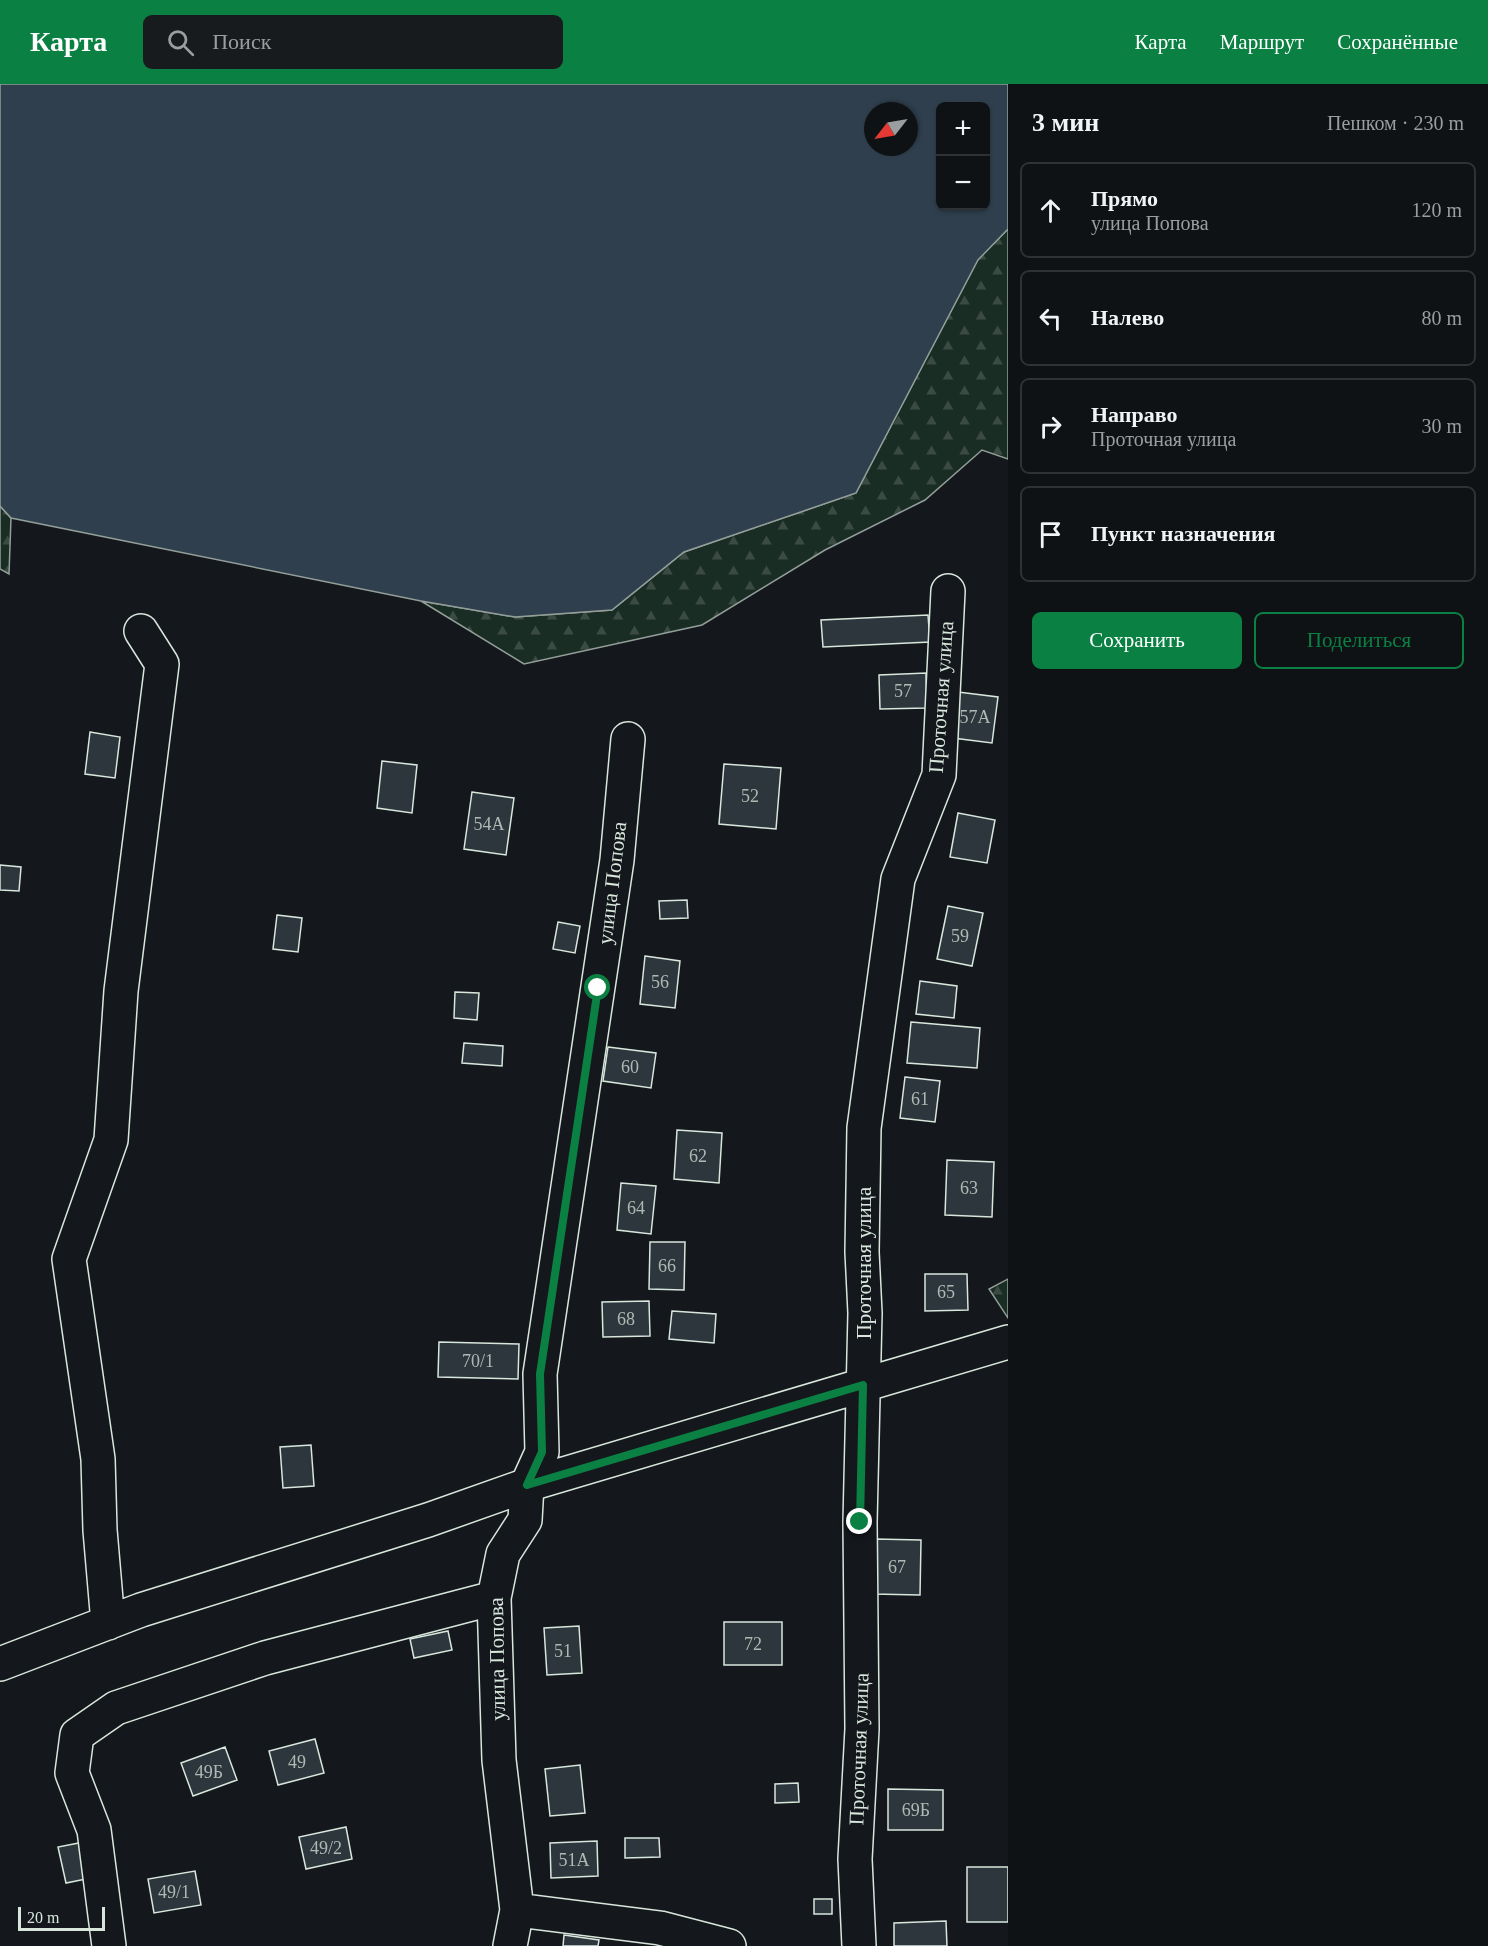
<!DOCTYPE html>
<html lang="ru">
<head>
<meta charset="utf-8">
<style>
	:root { --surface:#0f1215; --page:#181b1e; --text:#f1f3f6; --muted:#9b9ea0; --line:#2f3234; --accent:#0b8043 }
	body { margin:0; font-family:"Times New Roman",serif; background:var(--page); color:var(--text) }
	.controls { position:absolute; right:18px; top:18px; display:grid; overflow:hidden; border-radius:9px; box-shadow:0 2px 4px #0004 }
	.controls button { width:54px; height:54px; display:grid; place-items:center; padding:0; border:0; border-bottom:2px solid var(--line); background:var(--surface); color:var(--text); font:30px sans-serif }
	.compass { position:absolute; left:864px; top:18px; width:54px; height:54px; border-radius:50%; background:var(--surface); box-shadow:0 2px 4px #0004; rotate:239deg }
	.scale { position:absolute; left:18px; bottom:15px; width:87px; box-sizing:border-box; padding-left:6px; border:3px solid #d8e6dc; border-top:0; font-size:16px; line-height:21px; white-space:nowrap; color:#d8e6dc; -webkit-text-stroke:4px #14181c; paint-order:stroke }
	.stop { position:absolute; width:18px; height:18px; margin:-14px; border:4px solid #0b8043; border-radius:50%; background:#fff }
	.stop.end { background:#0b8043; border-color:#fff; box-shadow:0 2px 6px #0008 }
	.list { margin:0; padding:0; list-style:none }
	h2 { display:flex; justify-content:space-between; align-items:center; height:78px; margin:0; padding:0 24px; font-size:26px }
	h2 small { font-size:20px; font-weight:400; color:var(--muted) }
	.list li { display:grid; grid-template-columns:39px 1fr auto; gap:18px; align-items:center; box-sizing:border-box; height:96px; margin:0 12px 12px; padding:0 12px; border:2px solid var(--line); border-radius:9px }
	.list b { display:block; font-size:22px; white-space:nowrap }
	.list p { margin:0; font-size:20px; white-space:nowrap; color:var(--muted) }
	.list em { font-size:20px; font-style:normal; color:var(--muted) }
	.actions { display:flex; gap:12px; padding:18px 24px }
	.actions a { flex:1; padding:14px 0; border:2px solid var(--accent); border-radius:9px; text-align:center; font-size:21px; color:var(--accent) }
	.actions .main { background:var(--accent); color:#fff }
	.icon { flex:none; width:33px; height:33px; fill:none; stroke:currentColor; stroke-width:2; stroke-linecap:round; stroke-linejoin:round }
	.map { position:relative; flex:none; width:1008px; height:1862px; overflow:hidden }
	header { display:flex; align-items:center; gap:36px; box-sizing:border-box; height:84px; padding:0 30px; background:var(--accent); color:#fff }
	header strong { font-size:28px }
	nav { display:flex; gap:33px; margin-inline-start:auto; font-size:21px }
	.search { width:420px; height:54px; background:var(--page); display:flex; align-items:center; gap:15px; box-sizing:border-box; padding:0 21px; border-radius:9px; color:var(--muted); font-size:22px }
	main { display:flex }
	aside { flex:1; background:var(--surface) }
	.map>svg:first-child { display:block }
</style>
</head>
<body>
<header>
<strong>Карта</strong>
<div class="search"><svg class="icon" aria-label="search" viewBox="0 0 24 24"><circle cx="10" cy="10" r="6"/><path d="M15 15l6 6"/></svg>Поиск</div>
<nav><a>Карта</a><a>Маршрут</a><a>Сохранённые</a></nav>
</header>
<main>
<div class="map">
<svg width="1008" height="1862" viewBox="0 0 1008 1862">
	<defs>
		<pattern id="forest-firs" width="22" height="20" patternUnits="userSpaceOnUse" patternTransform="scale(1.5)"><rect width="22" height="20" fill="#1a2d24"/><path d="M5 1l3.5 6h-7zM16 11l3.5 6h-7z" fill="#3b4b43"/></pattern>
	</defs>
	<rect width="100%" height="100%" fill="#14181c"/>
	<path fill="url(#forest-firs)" stroke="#939e99" stroke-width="1.5" d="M1008,145V375L982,366L925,416L825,466L702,541L524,580L421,517L515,533L612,526L684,468L856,409L978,175Z
		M0,422L11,434L9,490L0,485Z
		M1008,1195V1234L989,1205Z"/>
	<path fill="#2f3f4d" stroke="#939e99" stroke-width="1.5" fill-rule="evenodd" d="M0,0H1008V145L978,176L856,409L684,468L612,526L515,533L421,517L11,434L0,422ZM940,22H986V122H940ZM873,27H909V63H873Z"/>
	<path fill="#2c363c" stroke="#d8e6dc" stroke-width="1.5" d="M928,531L930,558L823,563L821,536Z
		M926,589L927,624L880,625L879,591Z
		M958,608L998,613L992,659L953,654Z
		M90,648L120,653L115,694L85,690Z
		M382,677L417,681L412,729L377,724Z
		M724,680L781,684L776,745L719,740Z
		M472,708L514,714L506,771L464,765Z
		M958,729L995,736L987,779L950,773Z
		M0,781L21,783L19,807L0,806Z
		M687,816L688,834L660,835L659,817Z
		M948,822L983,829L972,882L937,875Z
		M277,831L302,834L298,868L273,865Z
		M558,838L580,842L575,869L553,865Z
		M645,872L680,877L675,924L640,920Z
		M920,897L957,902L954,934L916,930Z
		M455,908L479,909L477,936L454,934Z
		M911,938L980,944L977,984L907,979Z
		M464,959L503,962L502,982L462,979Z
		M608,963L656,969L651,1004L603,997Z
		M905,993L940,997L935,1038L900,1034Z
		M677,1046L722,1049L719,1099L674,1095Z
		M947,1076L994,1078L992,1133L945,1131Z
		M621,1099L656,1102L651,1150L617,1146Z
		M650,1158H685L684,1206L649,1205Z
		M925,1190H967L968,1226L925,1227Z
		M649,1217L650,1252L603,1253L602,1218Z
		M672,1227L716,1230L714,1259L669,1255Z
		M439,1258L519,1260L518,1295L438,1293Z
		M311,1361L314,1402L283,1404L280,1363Z
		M874,1455L921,1456L920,1511L873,1510Z
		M724,1538H782V1581H724Z
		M579,1542L582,1589L547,1591L544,1544Z
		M448,1547L452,1566L414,1574L410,1555Z
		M315,1655L324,1689L278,1701L269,1667Z
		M225,1663L237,1696L193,1712L181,1679Z
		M580,1681L585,1729L550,1732L545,1685Z
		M798,1699L799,1718L775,1719V1700Z
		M888,1705L943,1706V1746H888Z
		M346,1743L352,1775L306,1785L299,1753Z
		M625,1754H659L660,1773L625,1774Z
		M597,1757L598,1792L551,1794L550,1759Z
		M84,1758L91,1794L66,1799L58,1763Z
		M967,1783H1008V1838H967Z
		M195,1787L201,1821L154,1829L148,1795Z
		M814,1815H832V1830H814Z
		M946,1837L947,1862H894V1839Z
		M564,1851L599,1856L598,1862H563Z"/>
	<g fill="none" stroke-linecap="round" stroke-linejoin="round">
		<defs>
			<path id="minor" d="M108,1539L100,1446L98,1375L69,1175L111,1056L121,907L162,580L141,547
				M0,1580L141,1526L428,1436L527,1401L1008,1258
				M517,1826L660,1844L729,1862
				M109,1862L94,1746L72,1689L77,1651L116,1624L265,1574L494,1514
				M510,1862L517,1826L499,1676L494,1514L503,1470L525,1436L527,1401L542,1368L540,1290L617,776L628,655
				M859,1862L855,1775L862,1645L860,1438L865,1229L862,1168L864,1044L898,795L939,691L948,507"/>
		</defs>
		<use href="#minor" stroke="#d8e6dc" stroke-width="36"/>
		<use href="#minor" stroke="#14181c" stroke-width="33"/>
	</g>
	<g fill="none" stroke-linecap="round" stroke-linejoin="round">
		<path stroke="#0b8043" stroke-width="8" d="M598,904L540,1290L542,1368L527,1401L863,1301L860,1438"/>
	</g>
	<g text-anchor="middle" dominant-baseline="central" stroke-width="4.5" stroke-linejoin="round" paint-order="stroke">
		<g font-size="18" fill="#adbab4">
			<text x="903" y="607">57</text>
			<text x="975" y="633">57А</text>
			<text x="750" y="712">52</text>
			<text x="489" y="740">54А</text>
			<text x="960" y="852">59</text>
			<text x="660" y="898">56</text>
			<text x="630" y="983">60</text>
			<text x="920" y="1015">61</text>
			<text x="698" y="1072">62</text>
			<text x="969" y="1104">63</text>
			<text x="636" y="1124">64</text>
			<text x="667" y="1182">66</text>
			<text x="946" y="1208">65</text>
			<text x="626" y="1235">68</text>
			<text x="478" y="1277">70/1</text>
			<text x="897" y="1483">67</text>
			<text x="753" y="1560">72</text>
			<text x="563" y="1567">51</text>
			<text x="297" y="1678">49</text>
			<text x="209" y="1688">49Б</text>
			<text x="916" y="1726">69Б</text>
			<text x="326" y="1764">49/2</text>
			<text x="574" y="1776">51А</text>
			<text x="174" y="1808">49/1</text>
		</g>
		<g font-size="21" fill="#d8e6dc" stroke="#14181c">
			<text transform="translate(941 613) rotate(-86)">Проточная улица</text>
			<text transform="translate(612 799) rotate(-83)">улица Попова</text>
			<text transform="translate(864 1179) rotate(-90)">Проточная улица</text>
			<text transform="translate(497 1575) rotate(-91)">улица Попова</text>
			<text transform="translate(859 1665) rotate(-88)">Проточная улица</text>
		</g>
	</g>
</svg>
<div class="controls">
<button>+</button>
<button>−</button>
</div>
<svg class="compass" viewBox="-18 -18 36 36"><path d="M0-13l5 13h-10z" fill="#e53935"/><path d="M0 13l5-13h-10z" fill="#9b9ea0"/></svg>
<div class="scale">20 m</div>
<div class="stop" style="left:598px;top:904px"></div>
<div class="stop end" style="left:860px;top:1438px"></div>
</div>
<aside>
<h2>3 мин<small>Пешком · 230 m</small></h2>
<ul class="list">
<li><svg class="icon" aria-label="ahead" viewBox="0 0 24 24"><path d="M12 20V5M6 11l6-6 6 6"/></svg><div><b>Прямо</b><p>улица Попова</p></div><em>120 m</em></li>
<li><svg class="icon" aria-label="left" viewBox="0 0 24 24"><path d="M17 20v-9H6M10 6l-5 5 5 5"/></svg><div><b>Налево</b></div><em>80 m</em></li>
<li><svg class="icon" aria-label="right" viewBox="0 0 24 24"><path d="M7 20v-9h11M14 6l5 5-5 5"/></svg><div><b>Направо</b><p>Проточная улица</p></div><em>30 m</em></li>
<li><svg class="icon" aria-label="arrive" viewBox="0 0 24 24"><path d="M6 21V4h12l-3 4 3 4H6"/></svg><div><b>Пункт назначения</b></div></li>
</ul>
<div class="actions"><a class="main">Сохранить</a><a>Поделиться</a></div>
</aside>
</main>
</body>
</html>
